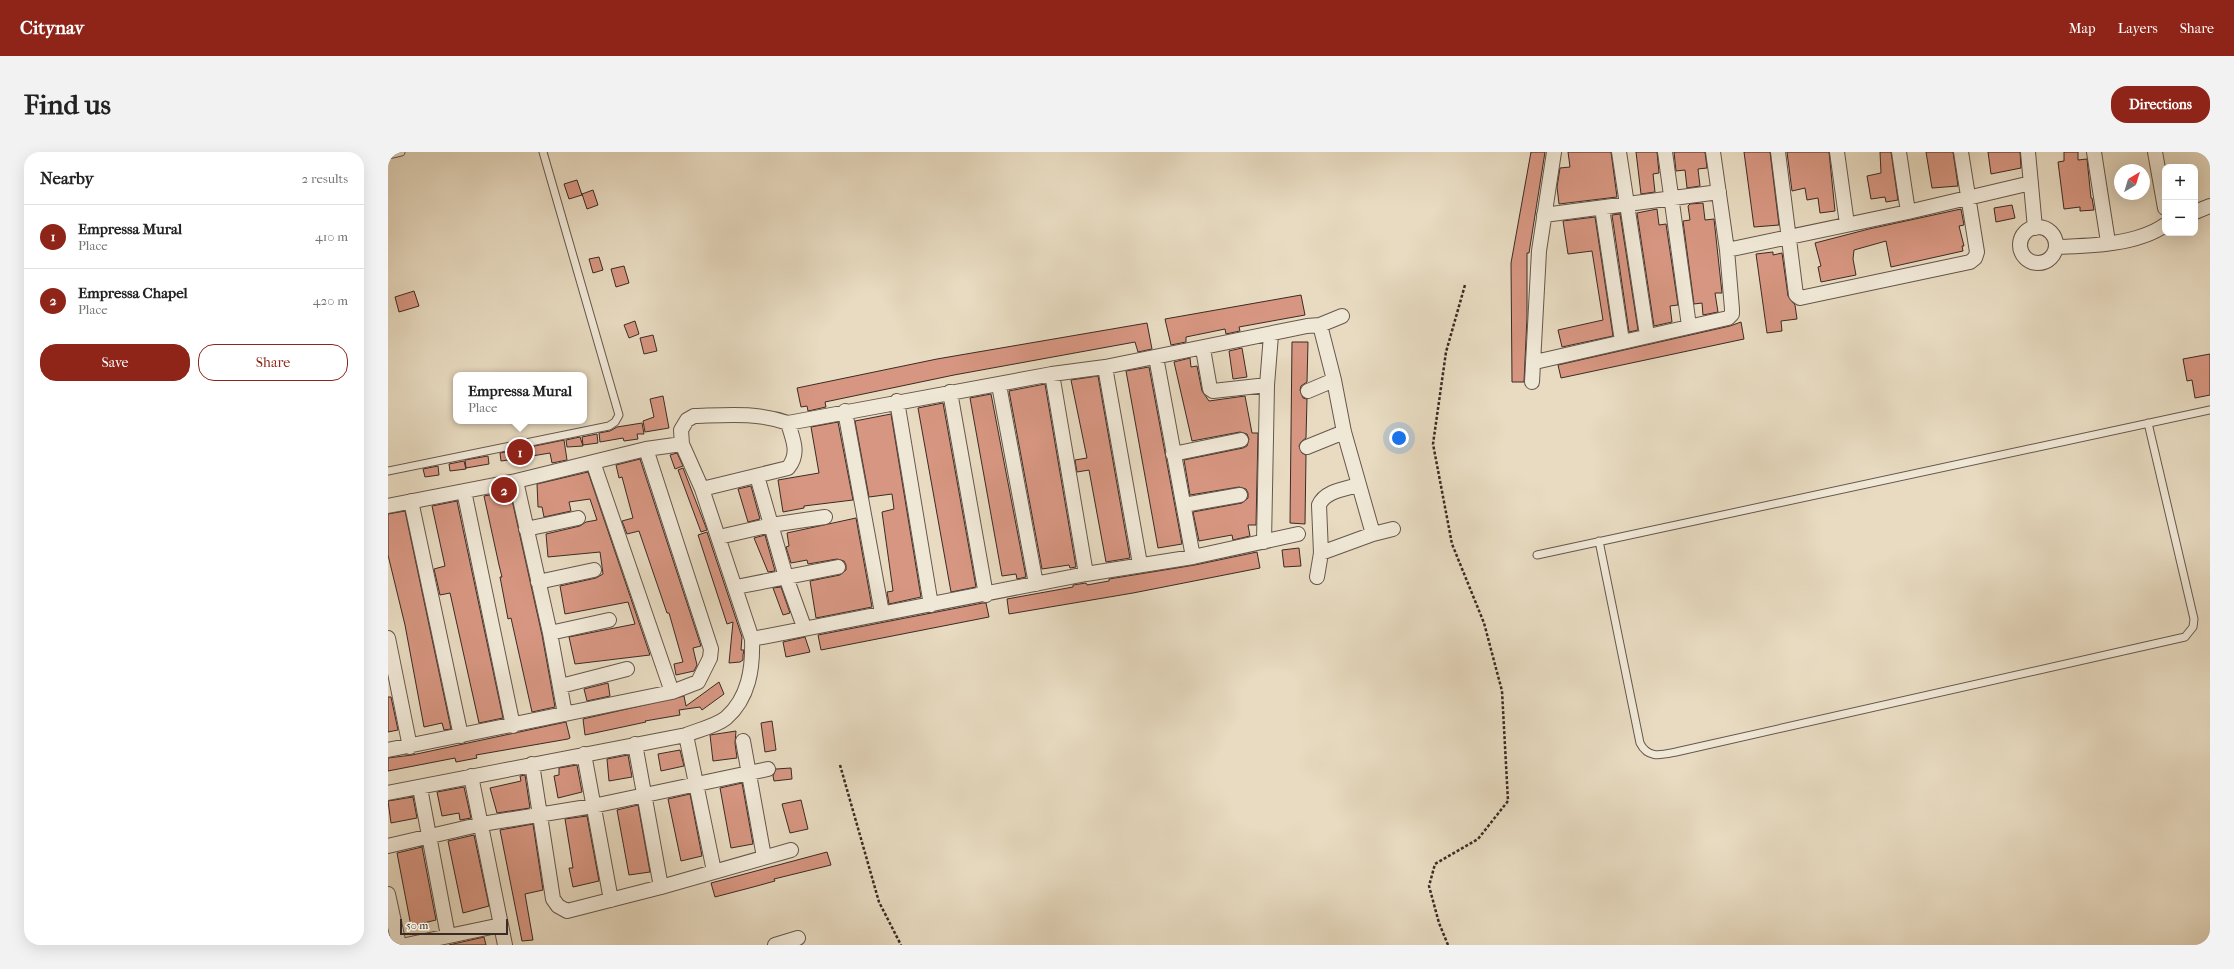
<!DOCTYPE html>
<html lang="en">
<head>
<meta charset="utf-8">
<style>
	:root { --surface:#fff; --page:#f2f2f2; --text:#222; --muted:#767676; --line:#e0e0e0; --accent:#8f2418 }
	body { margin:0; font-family:"IM FELL French Canon",serif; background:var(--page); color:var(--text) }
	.controls { position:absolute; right:12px; top:12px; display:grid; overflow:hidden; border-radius:8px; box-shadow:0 4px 16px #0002 }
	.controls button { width:36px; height:36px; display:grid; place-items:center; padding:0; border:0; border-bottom:1px solid var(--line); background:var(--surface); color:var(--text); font:20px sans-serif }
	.compass { position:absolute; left:1726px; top:12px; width:36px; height:36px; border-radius:50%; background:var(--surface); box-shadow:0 4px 16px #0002; rotate:38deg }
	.scale { position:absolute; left:12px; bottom:10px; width:108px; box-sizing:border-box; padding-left:4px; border:2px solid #3b2b25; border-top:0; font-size:11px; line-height:14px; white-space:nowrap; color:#3b2b25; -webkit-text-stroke:3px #f0e8d7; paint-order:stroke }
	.you { position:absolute; left:1011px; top:286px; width:14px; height:14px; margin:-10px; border:3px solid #fff; border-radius:50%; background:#1a73e8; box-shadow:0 0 0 6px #1a73e833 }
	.badge { display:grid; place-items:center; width:26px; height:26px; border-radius:50%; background:var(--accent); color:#fff; font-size:13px; font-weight:700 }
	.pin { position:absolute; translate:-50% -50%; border:2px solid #fff; box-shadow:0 1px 4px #0006 }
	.popup { position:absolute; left:65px; top:220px; width:134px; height:52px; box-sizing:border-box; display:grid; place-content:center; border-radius:8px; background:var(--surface); filter:drop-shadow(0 1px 3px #0005); font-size:13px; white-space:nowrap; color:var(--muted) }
	.popup b { font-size:15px; color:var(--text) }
	.popup::after { content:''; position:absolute; left:50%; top:100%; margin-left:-8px; border:8px solid transparent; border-top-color:var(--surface) }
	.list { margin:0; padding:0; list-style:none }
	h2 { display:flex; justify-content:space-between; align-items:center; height:52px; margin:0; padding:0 16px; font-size:17px }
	h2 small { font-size:13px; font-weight:400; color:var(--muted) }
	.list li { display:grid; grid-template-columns:26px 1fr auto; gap:12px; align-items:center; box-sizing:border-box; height:64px; padding:0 16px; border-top:1px solid var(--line) }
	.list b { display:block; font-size:15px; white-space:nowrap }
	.list p { margin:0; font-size:13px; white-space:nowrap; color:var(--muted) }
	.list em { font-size:13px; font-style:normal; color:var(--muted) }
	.actions { display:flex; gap:8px; padding:12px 16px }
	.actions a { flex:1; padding:9px 0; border:1px solid var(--accent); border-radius:16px; text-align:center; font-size:14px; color:var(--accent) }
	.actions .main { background:var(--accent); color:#fff }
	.map { position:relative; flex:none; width:1822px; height:793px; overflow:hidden; border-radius:16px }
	header { display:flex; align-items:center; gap:24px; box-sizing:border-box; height:56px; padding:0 20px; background:var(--accent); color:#fff }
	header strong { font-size:19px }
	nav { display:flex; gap:22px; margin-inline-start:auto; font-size:14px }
	.intro { display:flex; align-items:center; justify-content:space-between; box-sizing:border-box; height:96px; padding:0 24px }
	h1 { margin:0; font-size:28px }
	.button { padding:10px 18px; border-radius:16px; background:var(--accent); color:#fff; font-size:14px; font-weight:700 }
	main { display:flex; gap:24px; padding:0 24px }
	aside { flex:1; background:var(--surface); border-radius:16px; box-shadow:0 4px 16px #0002 }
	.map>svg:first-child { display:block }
</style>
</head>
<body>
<header>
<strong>Citynav</strong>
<nav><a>Map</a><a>Layers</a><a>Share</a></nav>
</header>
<div class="intro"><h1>Find us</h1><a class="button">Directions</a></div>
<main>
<aside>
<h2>Nearby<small>2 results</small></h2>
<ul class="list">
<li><span class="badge">1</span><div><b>Empressa Mural</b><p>Place</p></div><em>410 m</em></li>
<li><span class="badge">2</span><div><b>Empressa Chapel</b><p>Place</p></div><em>420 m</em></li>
</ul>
<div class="actions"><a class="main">Save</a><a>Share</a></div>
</aside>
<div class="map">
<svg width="1822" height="793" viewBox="0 0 1822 793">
	<rect width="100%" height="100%" fill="#e8dbc1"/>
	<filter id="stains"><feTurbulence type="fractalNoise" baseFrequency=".005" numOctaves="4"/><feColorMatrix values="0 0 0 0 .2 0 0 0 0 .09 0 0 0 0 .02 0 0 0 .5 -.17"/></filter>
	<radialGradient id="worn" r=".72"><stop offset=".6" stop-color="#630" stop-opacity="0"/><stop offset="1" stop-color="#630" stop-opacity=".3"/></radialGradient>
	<path fill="#d79681" stroke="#3b2b25" d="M1143,0H1157L1141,101H1139V165L1136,230H1124L1123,111Z
		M1180,0H1223L1229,45L1171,52L1169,35L1172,16L1182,15Z
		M1248,0H1269L1271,21L1265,22L1267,40L1253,42Z
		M1286,0H1317L1319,16L1310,17L1312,34L1299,36L1297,18L1288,19Z
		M1356,0H1382L1391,73L1366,75Z
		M1399,0H1441L1447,59L1432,61L1430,46L1419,48L1417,36L1404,39Z
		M1492,0H1503L1510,48L1498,50L1497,45L1483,47L1479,24L1493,21Z
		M1538,0H1565L1570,34L1544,36Z
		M1600,0H1632L1633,16L1603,22Z
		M1676,0H1690V8L1699,7L1703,46H1704L1706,58L1692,59V55L1676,57L1670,10L1676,9Z
		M189,28L194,43L181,47L176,32Z
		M205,38L210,53L199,57L194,42Z
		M1315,51L1317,68L1326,67L1334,141H1327L1330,160L1315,163L1314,151L1306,152L1295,69L1302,68L1300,54L1302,52Z
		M1624,53L1627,66L1608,70L1606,56Z
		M1269,57L1271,73L1278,72L1290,153L1282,154L1284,170L1266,174L1249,61Z
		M1573,57L1576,73L1571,74L1576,94H1574L1575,99L1503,115L1498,89L1466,98L1465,107L1468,123L1433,130L1430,115L1433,114L1427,91L1481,77Z
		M1232,62L1250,178L1241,180L1224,63Z
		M1207,65L1225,184L1174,195L1170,178L1215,168L1204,99L1180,102L1175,69Z
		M1385,100V103L1394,101L1400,144L1407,153L1409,167L1393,169L1394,179L1379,181L1368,102Z
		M211,105L215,118L205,121L201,107Z
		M236,114L241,131L228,135L223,117Z
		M26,139L31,154L11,160L7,145Z
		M913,143L917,163L851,175L852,179L838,182L837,177L798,185V190L783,193L777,167Z
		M247,169L251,182L241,186L236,173Z
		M1353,170L1356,187L1173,226L1170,213L1342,174Z
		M759,171L764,197L750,200L747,190L566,223L437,250L438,255L420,259L419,254L413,255L409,236L549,207Z
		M265,183L269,199L256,202L252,186Z
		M904,190H920L919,230L913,234L912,238L915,246L919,247L918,286L913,290L911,294L914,301L918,303L917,372L902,371Z
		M854,196L859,225L845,227L841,199Z
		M1822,202V243L1807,246L1804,228L1799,229L1795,207Z
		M802,206L803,215L809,214L814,239L821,249L857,244L864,281H870L868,373H860L862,384L845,388L844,383L811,389L805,360L854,351L860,346V341L858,337L851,335L802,343L796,308L855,296L859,294L861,287L859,282L852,280L804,289L786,210Z
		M761,215L794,392L770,396L738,219Z
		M710,224L742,406L718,410L701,318L689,320L687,308L699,306L683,228Z
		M657,232L688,415L682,416L681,413L654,417L621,239Z
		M603,242L638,425L629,427L628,422L614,424L582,246Z
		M275,244L281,276L257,280L255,269L266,265L262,247Z
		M555,251L588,435L563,440L530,256Z
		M503,262L533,445L501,452L499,440L505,439L494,360L506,357L504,342L481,345L467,269Z
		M450,270L465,348L416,354V356L395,360L390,328L431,321L423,275Z
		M254,271L256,282H249L250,287L236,289L235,286L212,290L211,281L222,279L229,275Z
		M209,282L210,291L195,293L194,285Z
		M192,285L195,294L179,295L178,288Z
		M176,288L179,308L164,311L162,301L138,305L137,296Z
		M127,298L128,307L113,309L112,301Z
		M289,301L295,314L287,317L282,303Z
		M100,304L101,312L78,316L77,308Z
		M252,307L313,494L305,496L309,513L306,519L288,523L286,512L295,510L281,461H279L251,379L239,382L234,369L245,366L234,325L231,326L228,313Z
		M76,309L78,317L62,319L61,312Z
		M50,314L51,323L37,325L35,317Z
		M295,316L319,378L313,380L290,318Z
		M200,320L262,503L187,512L181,485L247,472L240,450L177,462L172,434L208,426L215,422L212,400L160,405L158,382L192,374L198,370L209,368L202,347L181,350L183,359L156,365L154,355H150L149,332Z
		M363,334L372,367L360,370L350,337Z
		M122,339L154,483L167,555L144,560L123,466L120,467L112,425H114L111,413L96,344Z
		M69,349L115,566L91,571L62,441L52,443L46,417L57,414L44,354Z
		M17,359L63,577L56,578L54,571L36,575L17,473L0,403V362Z
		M468,366L484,455L428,466L422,429L452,423L458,418V413L456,409L449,407L420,412L419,408L403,411L398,395L401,394L399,381Z
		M319,380L354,485L353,498H356L355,503V508L352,510L341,511L345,470L339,472L310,383Z
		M377,383L387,419L380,420L366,386Z
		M911,396L913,414L896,415L894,398Z
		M869,400L872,416L745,441L621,462L619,447L685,435V433L698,431L699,433L721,429V427L807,413Z
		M393,435L402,461L395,463L385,436Z
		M595,451H598L601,465L433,498L430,483Z
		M417,485L422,500L398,505L395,490Z
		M331,530L336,542L314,558L312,555L291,558L292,563L257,569L258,570L197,583L195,567L296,544L298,554Z
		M220,531L222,544L199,549L196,537Z
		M0,545H3L10,578L0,580Z
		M384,569L388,598L377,600L373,571Z
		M178,570L182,586L180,587L88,603L89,606L68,610L67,606L0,619V606L24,603Z
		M348,579L347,591L349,606L325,609L322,583Z
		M292,598L296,614L273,619L270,602Z
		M240,603L244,625L221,629L219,607Z
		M189,613L194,640L170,646L166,624L171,623V616Z
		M403,616L404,627L386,629L385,624L388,617Z
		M137,623L142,656L109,661L102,636L133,629L132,624Z
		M354,631L365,692L343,696L332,636Z
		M76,635L83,666L72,668L71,661L54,664L49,640Z
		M302,642L314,704L293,709L280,647Z
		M25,645L29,666L3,671L0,649Z
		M413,648L420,677L402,681L394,652Z
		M250,653L262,720L241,723L229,658Z
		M199,664L211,729L185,735L181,716H185L177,667Z
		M145,672L155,738L137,742L145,788L134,789L112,678Z
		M86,683L101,754L75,761L60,689Z
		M34,695L48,768L23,774L9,701Z
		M439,700L443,713L386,727L387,729L369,734L327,745L323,731Z
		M96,785L98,793H61Z"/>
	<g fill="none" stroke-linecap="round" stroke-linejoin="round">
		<defs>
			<path id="service" d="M0,3L13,0
				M0,319L221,274L227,270L231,263L155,0
				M1211,389L1252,591C1260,607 1273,603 1288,600L1797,485L1805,475L1806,467L1760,271
				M1149,403L1822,258"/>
			<path id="minor" d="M1231,0L1259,183
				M1277,0L1301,174
				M1325,0L1339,98L1520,60L1643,31
				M1390,0L1408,143L1412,146L1582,110L1587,106L1589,100L1573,0
				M1449,0L1459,72
				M1511,0L1520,60
				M1640,0L1647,76
				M1706,0L1720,90
				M1767,0L1777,56
				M1214,56L1234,189
				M1807,60L1822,54
				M1156,63L1331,40
				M1632 93a18 18 0 1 1 36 0a18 18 0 1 1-36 0Z
				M1668,95C1700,94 1749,93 1777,73
				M932,173L954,164
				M815,197L822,237L825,239L879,233
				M768,205L805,405
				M1147,210L1340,166L1344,162V157L1339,98
				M717,215L752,412
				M664,222L698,422
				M1144,230L1151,99L1166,0
				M611,233L648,432
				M920,239L946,228
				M562,240L598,443
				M509,249L543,453
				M457,259L494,461
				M919,295L956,280
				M785,302L853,288
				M205,310L284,540
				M369,324L398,425L416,475
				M128,329L162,481L177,562
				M314,337L400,316C412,301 405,288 400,271
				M76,339L125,574
				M23,349L73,584
				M796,353L852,343
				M0,354L128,329L258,297L294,292
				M138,377L190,366
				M985,382L1005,377
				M331,385L383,373L437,365
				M876,390L879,233L883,183
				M929,425L933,401
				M150,430L206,418
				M348,435L450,415
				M162,481L221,468
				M0,486L22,595
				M364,487L698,422L805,405L910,382
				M173,534L239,517
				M298,583L326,719
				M355,589L376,705
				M247,592L273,735
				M0,598L284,540L310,530L322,506L323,497L258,297
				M196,602L223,748
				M144,612L165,747L170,754L179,759L273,735L403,698
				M83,624L117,793
				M32,636L60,784
				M0,641L298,583C310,578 328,574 338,566C361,546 365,516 364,487L314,337L294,292L293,278L299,268L306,264C339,263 369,260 400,271L664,222L717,215L919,174L932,173L946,228L956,280L985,382L933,401L931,353C937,339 957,337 970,333
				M0,694L94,672L205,654L380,617
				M0,742L11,793
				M18,793L113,773
				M387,793L410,786"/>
		</defs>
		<use href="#service" stroke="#66574c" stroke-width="9"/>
		<use href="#minor" stroke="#66574c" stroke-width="16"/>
		<path stroke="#3b2b25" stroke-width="2.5" stroke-dasharray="3 2" stroke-linecap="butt" d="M452,613L491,750L513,793
			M1060,793L1051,771L1041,734L1047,712L1090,687L1120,649L1114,539L1096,471L1064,392L1045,292L1058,200L1077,133"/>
		<use href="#service" stroke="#f0e8d7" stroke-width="7"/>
		<use href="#minor" stroke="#f0e8d7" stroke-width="14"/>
	</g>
	<rect width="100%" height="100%" filter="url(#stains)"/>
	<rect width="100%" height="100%" fill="url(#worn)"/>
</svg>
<div class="controls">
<button>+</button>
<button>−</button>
</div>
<svg class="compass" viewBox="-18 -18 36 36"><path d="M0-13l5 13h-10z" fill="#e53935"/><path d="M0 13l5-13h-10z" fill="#767676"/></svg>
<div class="scale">50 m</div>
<div class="you"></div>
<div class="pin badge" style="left:132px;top:300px">1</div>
<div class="popup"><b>Empressa Mural</b>Place</div>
<div class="pin badge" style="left:116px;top:338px">2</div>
</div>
</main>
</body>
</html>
